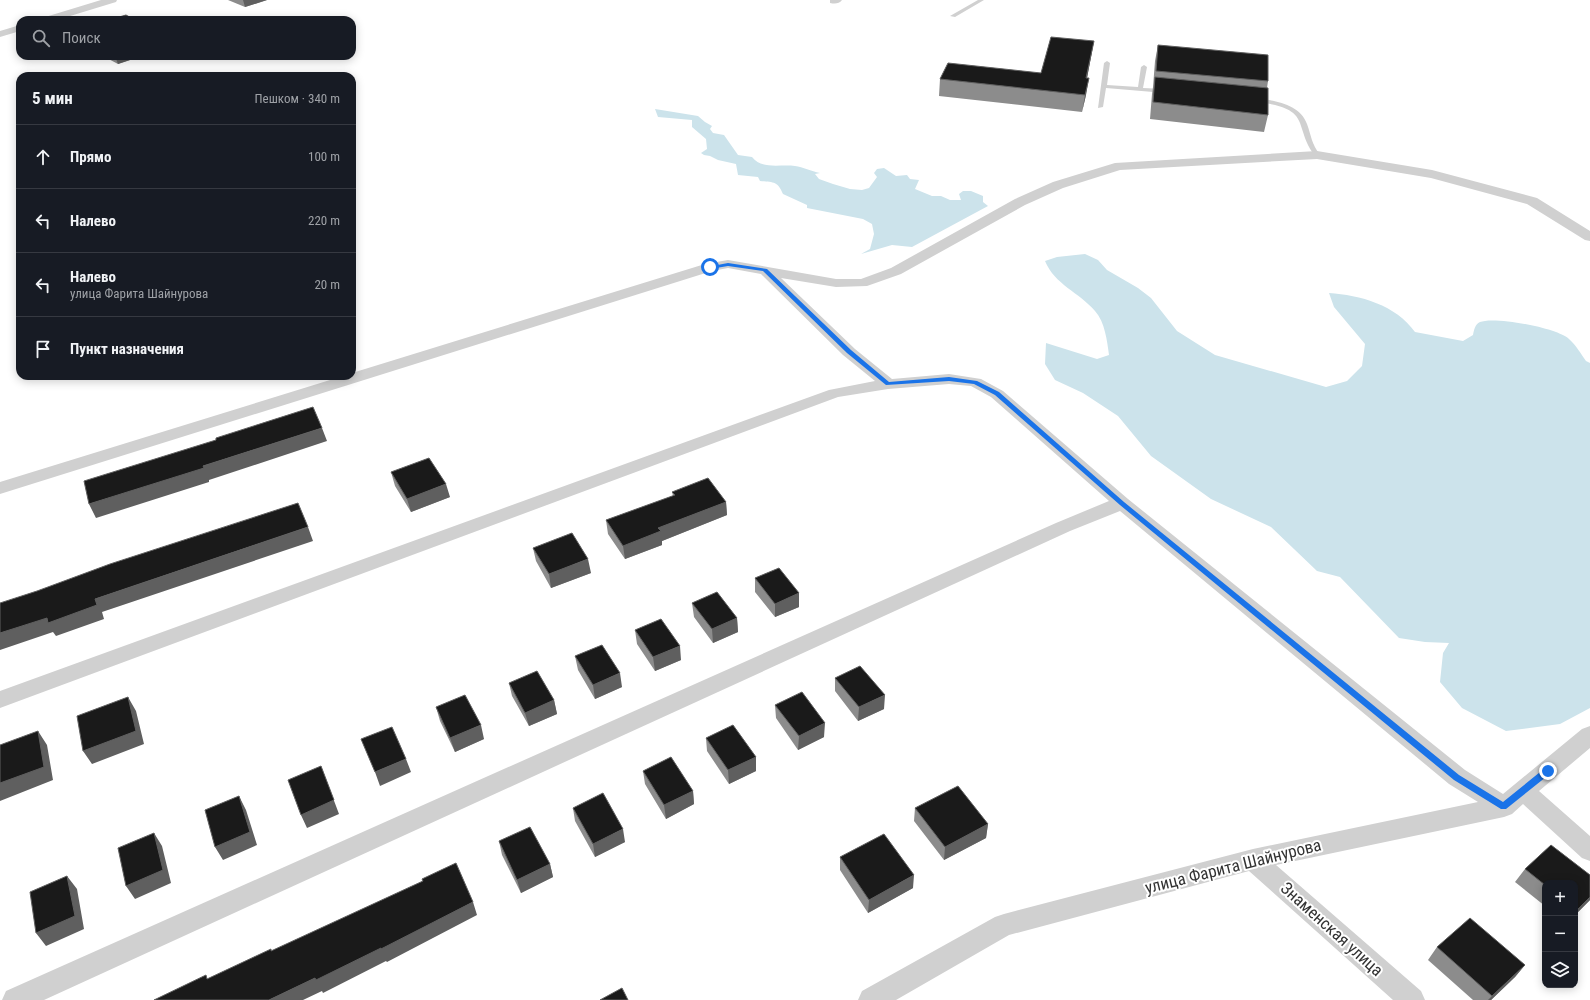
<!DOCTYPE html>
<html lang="ru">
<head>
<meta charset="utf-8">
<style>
	:root { --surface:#171b24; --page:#20242c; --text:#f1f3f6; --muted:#9ea1a6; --line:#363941 }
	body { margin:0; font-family:"Roboto Condensed",sans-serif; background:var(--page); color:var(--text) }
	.controls { position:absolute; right:12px; bottom:12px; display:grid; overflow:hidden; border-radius:8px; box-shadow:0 2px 10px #0003 }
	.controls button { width:36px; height:36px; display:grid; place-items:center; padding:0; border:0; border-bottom:1px solid var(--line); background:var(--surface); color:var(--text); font:20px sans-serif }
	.stop { position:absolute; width:12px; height:12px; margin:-9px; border:3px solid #1a73e8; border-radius:50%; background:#fff }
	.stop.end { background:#1a73e8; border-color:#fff; box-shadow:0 1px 4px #0008 }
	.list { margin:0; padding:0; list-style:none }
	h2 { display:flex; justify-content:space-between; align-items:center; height:52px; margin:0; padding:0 16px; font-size:17px }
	h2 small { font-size:13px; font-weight:400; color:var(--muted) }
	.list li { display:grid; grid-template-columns:26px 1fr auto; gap:12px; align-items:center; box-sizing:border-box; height:64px; padding:0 16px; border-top:1px solid var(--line) }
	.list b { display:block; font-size:15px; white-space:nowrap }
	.list p { margin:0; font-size:13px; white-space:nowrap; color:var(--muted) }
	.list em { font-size:13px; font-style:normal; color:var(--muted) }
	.icon { flex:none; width:22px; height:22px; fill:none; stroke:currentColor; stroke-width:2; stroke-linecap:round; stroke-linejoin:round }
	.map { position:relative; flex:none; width:1590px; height:1000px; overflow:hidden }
	.search { position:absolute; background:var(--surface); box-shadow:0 2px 10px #0003; left:16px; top:16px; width:340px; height:44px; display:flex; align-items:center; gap:10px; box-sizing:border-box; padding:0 14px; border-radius:12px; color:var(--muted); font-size:15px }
	.panel { position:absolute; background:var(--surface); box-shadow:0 2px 10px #0003; left:16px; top:72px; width:340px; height:308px; border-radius:12px }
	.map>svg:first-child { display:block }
</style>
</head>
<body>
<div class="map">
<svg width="1590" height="1000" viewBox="0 0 1590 1000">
	<rect width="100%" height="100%" fill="#fff"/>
	<path fill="#cce3eb" d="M655,109L698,116L705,122L712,126L710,129L713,133L724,135L738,155L752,157C762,170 780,164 795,166C803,167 811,171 820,173L815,174L819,179L833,184L850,189L862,190L869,188L877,177L874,173L877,169L884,168L896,176L907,175L910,179L919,180L915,189L932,196H941L950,200H961L959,194L963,191H971L983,196V202L988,206L912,247L892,245L861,254L870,249L874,234L872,224L863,219L807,208V205L783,194C778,181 773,182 760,181L758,177L738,175L736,164L718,160L710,156L704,155L701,153L707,149L706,139L692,127V120L658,117Z
		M1085,254L1098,260L1107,270L1138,288L1151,298L1177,331L1215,355L1326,387L1347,381L1362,366L1365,344L1334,307L1329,293C1360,295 1396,305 1415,332L1463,341L1473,335C1474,330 1475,324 1480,322C1494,316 1558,328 1569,339C1576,345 1581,354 1586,361L1590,363V708L1560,724L1506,731L1462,708L1440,682L1443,653L1449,643L1425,642L1399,638L1340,577L1317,571L1271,527L1211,499L1151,456L1118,416L1083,393L1055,380L1045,364L1046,343L1097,359L1109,355C1107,341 1105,322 1095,311C1079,292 1055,285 1045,261L1057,257Z"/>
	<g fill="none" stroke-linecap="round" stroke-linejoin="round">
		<path fill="#d0d0d0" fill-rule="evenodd" d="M978,0H984L955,17L950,16Z
			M1107,61L1110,63L1107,85L1138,87L1141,67L1144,65L1147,67L1143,88L1165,89L1168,91L1165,93L1106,88L1103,107L1098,108L1104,63Z
			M1257,98C1276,101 1300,104 1307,124C1312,138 1311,142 1320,155L1319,156H1315C1307,146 1305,138 1301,126C1296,105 1272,105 1255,101V99Z"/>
		<path fill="#d0d0d0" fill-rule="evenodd" d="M101,0H117L116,2L57,20H41L42,18Z
			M830,0H842C839,4 835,4 830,3Z
			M20,25V31L0,37V31Z
			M159,56H170L165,59L160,58Z
			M1317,151L1432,170L1537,198L1590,231V241L1585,240L1527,204L1431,178L1317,159L1120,170L1063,188L1025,205L901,274L867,286L836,287L781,278L855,349L892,379L949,374L981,379L1003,391L1128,499L1465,770L1503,794L1582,729L1590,726V748L1539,791L1590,836V861L1582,858L1523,804L1512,814L1504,817L1276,865L1421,991L1425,1000H1393L1249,871L1009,935L896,1000H858L862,991L995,917L1004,914L1253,849L1478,802L1449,784L1120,511L1070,531L44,1000H2L6,991L1056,523L1109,501L991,397L971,386L949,384L888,389L838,397L0,708V691L829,390L875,381L843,355L761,274L728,268L712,271L0,494V482L343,376H352V373L705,264L728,260L836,279H861L891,268L1015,199L1053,182L1115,163Z"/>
	</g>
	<path fill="#8c8c8c" d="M228,0H267L245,7Z
		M1094,41L1087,78L1086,95L1082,112L939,96L940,79L1041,73Z
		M1158,45L1268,81L1267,88L1268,115L1264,132L1150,119L1152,94L1153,87L1155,61Z
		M103,56H142L118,64Z
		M391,472L450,497L411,512L395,486Z
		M672,492L726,502L727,515L662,541V545L625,559L608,534L606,520L673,496Z
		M533,548L591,573L551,588L536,561Z
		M755,578L799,593V607L775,617L755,592Z
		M692,603L737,618L738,632L713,643L694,617Z
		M635,630L681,660L655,671L637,644Z
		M575,656L622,687L595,699L578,670Z
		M835,678L884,709L858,721L835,691Z
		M509,683L554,700L557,714L529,726L512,696Z
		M775,705L824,737L798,750L776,718Z
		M436,707L484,739L455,752L440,721Z
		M706,738L756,757V771L729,784L707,751Z
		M643,771L693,791L694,804L666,819L645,784Z
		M573,808L625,842L595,857L575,821Z
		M915,808L988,824L986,838L944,860L914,821Z
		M499,841L550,864L553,877L521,893L502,855Z
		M1551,845L1590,875V900L1575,915V883H1545V906L1515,882L1525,869Z
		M840,857L913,888L868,913L840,870Z
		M1437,947L1525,965L1515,977L1491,1000H1473L1428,960Z"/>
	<path fill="#5f5f5f" d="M243,0H267L245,7Z
		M1094,41L1091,57L1084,94L1086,78Z
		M115,56H142L118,64Z
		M1089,78L1086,95L1082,112L1085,95Z
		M322,428L327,441L209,480V482L96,518L89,504L203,466Z
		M446,484L450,497L411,512L407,499Z
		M726,502L727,515L662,541V545L625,559L623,546L658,528Z
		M308,527L313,541L102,612L104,619L56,636L53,632L0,650V633L95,599Z
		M588,559L591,573L551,588L549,574Z
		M799,593V607L775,617V604Z
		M737,618L738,632L713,643L712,629Z
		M680,646L681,660L655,671L653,657Z
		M620,673L622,687L595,699L593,685Z
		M885,695L884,709L858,721L859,707Z
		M128,697L136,711L144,744L92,764L83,751Z
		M554,700L557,714L529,726L525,713Z
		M825,723L824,737L798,750L799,736Z
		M481,725L484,739L455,752L450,738Z
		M38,731L47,745L53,780L0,801V783Z
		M756,757V771L729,784L728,770Z
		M406,759L411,772L380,786L375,772Z
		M321,766L339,814L307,828L301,815Z
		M693,791L694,804L666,819L664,805Z
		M239,796L246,810L257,845L223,860L215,847Z
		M988,824L986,838L944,860L945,847Z
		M623,829L625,842L595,857L593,844Z
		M154,833L162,846L171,883L135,899L126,886Z
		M550,864L553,877L521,893L517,880Z
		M914,875L913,888L868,913L869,900Z
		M67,876L77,889L84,929L46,946L36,933Z
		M1590,897V900L1575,915V913L1577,910Z
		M473,902L477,915L387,962L386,961L323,993L322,991L303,1000H269Z
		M1525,965L1515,977L1491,1000H1488L1492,996Z"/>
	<path fill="#1a1a1a" stroke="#5f5f5f" d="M126,15L135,20H109Z
		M1051,37L1094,41L1086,78H1089L1085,95L940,79L948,63L1041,73Z
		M1158,45L1268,55V81L1156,71Z
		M1155,77L1268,88V115L1153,102Z
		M313,407L322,428L203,466L204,468L89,504L84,481L216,440V438Z
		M429,458L446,484L407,499L391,472Z
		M708,478L726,502L658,528L661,531L623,546L606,520L675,495L672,492Z
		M298,503L308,527L95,599L97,605L48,623L47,618L0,633V603L37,591L110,564Z
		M572,533L588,559L549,574L533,548Z
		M779,568L799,593L775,604L755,578Z
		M717,592L737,618L712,629L692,603Z
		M661,619L680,646L653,657L635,630Z
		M602,645L620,673L593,685L575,656Z
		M860,666L885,695L859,707L835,678Z
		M537,671L554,700L525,713L509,683Z
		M802,692L825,723L799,736L775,705Z
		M465,695L481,725L450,738L436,707Z
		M128,697L136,731L83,751L77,716Z
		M733,725L756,757L728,770L706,738Z
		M392,727L406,759L375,772L361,739Z
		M38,731L44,767L0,783V745Z
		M671,757L693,791L664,805L643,771Z
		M321,766L334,800L301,815L288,780Z
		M958,786L988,824L945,847L915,808Z
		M603,793L623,829L593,844L573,808Z
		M239,796L250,832L215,847L205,810Z
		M530,827L550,864L517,880L499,841Z
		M154,833L163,870L126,886L118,848Z
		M884,834L914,875L869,900L840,857Z
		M1551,845L1590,875V897L1577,910L1575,908V883H1545V885L1525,869Z
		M456,863L473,902L381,949V948L316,980L315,978L269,1000H154L206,975L207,979L271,949V951L423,881L422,879Z
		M67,876L75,916L36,933L30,892Z
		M1470,918L1525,965L1492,996L1437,947Z
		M622,988L628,1000H600Z"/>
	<path fill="#1a73e8" d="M728,263L767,269L851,350L889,382L949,377L977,381L999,392L1124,502L1459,775L1503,802L1545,768H1551V773L1506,809H1501L1454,780L1120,505L995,395L974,384L949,381L886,385L847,353L763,271L728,266L710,269L707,267Z"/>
	<g text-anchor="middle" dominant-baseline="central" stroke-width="4" stroke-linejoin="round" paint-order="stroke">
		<g font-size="17" fill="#333" stroke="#fff">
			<text transform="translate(1233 866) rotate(-14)">улица Фарита Шайнурова</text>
			<text transform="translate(1332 929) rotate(42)">Знаменская улица</text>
		</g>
	</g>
</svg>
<div class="controls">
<button>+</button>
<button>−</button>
<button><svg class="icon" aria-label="layers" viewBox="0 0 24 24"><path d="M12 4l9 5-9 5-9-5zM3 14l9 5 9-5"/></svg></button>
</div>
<div class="stop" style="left:710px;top:267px"></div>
<div class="stop end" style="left:1548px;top:771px"></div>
<div class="search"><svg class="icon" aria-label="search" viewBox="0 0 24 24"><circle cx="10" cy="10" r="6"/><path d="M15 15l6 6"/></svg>Поиск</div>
<section class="panel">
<h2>5 мин<small>Пешком · 340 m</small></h2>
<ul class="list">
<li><svg class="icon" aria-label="ahead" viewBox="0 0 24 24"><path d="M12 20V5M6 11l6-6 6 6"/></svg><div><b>Прямо</b></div><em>100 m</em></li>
<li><svg class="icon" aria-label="left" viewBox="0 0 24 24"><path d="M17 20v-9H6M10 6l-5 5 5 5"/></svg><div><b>Налево</b></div><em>220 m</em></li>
<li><svg class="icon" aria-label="left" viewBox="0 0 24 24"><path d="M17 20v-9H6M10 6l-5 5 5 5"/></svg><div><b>Налево</b><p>улица Фарита Шайнурова</p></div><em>20 m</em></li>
<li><svg class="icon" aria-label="arrive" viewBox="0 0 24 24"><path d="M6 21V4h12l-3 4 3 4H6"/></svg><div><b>Пункт назначения</b></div></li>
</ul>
</section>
</div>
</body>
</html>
